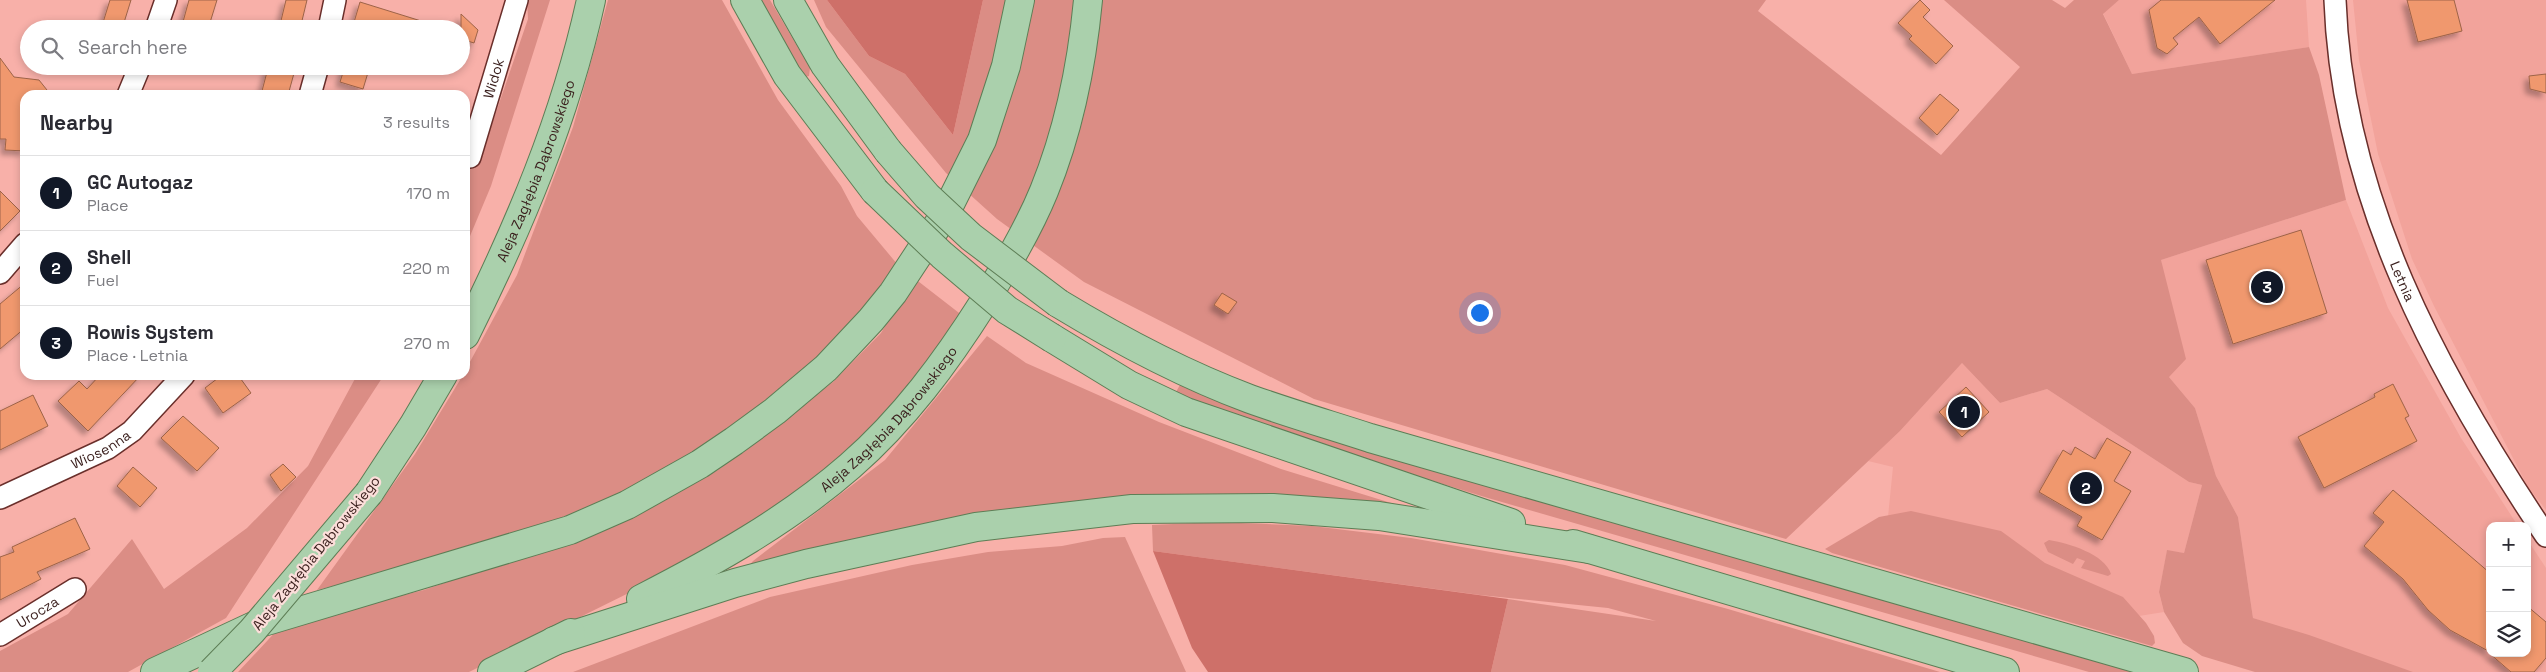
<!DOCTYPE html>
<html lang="en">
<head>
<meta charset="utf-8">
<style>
	:root { --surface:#fff; --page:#f7f7f7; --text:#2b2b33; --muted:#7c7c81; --line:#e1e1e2; --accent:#111827 }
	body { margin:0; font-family:"Space Grotesk",sans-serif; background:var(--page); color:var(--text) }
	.controls { position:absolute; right:15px; bottom:15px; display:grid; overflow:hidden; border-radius:10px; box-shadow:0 2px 8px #0003 }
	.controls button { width:45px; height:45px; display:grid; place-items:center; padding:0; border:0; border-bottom:1px solid var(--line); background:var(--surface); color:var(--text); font:25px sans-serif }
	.you { position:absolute; left:1479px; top:312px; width:18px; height:18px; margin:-12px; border:4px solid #fff; border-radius:50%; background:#1a73e8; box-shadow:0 0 0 8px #1a73e833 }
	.badge { display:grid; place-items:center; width:32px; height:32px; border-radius:50%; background:var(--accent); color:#fff; font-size:16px; font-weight:700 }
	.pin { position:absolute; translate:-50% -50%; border:2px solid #fff; box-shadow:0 1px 5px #0006 }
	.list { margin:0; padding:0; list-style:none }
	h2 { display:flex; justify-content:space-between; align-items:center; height:65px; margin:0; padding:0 20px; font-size:21px }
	h2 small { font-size:16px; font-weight:400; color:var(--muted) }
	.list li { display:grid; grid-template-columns:32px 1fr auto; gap:15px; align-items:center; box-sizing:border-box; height:75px; padding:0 20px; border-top:1px solid var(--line) }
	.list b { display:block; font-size:19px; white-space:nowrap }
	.list p { margin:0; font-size:16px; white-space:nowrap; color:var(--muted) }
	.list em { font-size:16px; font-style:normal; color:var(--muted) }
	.icon { flex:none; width:28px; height:28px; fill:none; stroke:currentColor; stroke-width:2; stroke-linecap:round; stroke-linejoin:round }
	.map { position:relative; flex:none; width:2546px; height:672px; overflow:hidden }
	.search { position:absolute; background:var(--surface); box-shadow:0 2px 8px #0003; left:20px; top:20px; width:450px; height:55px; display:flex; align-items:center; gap:12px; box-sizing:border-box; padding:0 18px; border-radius:28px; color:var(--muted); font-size:19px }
	.panel { position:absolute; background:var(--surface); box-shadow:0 2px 8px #0003; left:20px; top:90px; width:450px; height:290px; border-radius:15px }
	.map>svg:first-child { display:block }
</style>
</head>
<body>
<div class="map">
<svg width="2546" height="672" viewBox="0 0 2546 672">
	<defs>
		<filter id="shadow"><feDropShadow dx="-4.5" dy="4.5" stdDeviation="2.5" flood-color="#0004"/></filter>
	</defs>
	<rect width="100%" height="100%" fill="#f8b0a9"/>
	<path fill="#f2a39b" d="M2119,0H2306L2309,47L2132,74L2103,13Z
		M2353,0H2546V510L2528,487L2434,306L2412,259L2378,154L2359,60Z
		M2346,200L2388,308L2461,438L2518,526H2490V653H2527V539L2546,568V672H2411L2253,618L2238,517L2216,476L2195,408L2169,377L2161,260Z
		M1962,363L2000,403L2047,389L2189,482L2202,485L2184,553L2167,551L2159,592L2164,612L2139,616L1885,547L1893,467L1868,461L1900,431Z"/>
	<path fill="#db8d85" d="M527,0H550L491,186L465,248V165L480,159L528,19Z
		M608,0H722L778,100L841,186L857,216L898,265L862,313L800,376L742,422L624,494L538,527L385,573L317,590L415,454L463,375H465V371L517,275L573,127Z
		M758,0H770L810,68L809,76L805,77L801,72Z
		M814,0H827L869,56L905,74L953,135L983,0H1766L1758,11L1941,155L2020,67L1944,0H2052L2065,8L2074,0H2119L2103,14L2132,74L2309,47L2319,75L2346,200L2161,260L2186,359L2169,377L2195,408L2216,476L2238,517L2253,618L2309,635L2413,672H2255L2202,656L2183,643L2164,612L2159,592L2167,550L2184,553L2202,485L2189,482L2047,389L2000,403L1962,363L1900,431L1786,539L1314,399L1084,282L997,219L946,173L826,27Z
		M914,278L963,316L894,404L849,450L773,514L657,579L469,672H238L281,626L424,590L541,550L681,489L718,470L833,382L881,333Z
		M987,336L1026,363L1159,422L1281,469L1443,519L1252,500L747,568L753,561L885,460Z
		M357,375H384L226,618L128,672H0V651L68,614L132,539L164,589L247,528L308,466Z
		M1181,383L1653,533L2132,672H2089L1488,498L1223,416L1176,392Z
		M1911,511L2001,531L2045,563L2123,597L2146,623L2154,636L2155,643L2152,646L1832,553L1825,549L1879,517Z
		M1216,522L1312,526L1411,538L1565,565L1728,609L1940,672H1491L1508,599L1656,621L1608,608L1480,595L1153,551L1152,525Z
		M1125,537L1186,672H573L770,597L912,565L988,552L1062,546L1103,538Z
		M2049,540C2068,543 2105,554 2111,574L2108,576L2081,568L2085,561L2077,558L2073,564L2048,552L2044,543Z"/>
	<path fill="#ce7069" d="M827,0H983L953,135L905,74L869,56Z
		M1153,551L1508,599L1491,672H1208L1192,648Z"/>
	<path fill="#f0986e" stroke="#9d6348" filter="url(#shadow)" d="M110,0H131L122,29H101Z
		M189,0H217L208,29H181Z
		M286,0H307L300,29H279Z
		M1920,0L1930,10L1923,17L1953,46L1936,64L1909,39L1912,36L1898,23Z
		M2161,0H2275L2220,44L2199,17L2173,38L2178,44L2167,54L2157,48L2149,10Z
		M2407,0H2454L2462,31L2418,42Z
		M360,2L434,25V29H352Z
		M461,14L478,30L474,43L461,39Z
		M0,58L14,77L39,80L51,95H25V151L5,150L6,139H0Z
		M280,66H296L288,95H275L262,91L268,68L279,71Z
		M345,66H370L363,89L340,82Z
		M2546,74V93L2530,89L2529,76Z
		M1940,94L1959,110L1937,135L1919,118Z
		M0,191L20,211L0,231Z
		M2301,230L2327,313L2233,344L2206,260Z
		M25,283V328L0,349V304Z
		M1222,293L1237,302L1228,314L1214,305Z
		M100,375H141L88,431L58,401L79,381L87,389Z
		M222,375H238L251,393L223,413L205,388Z
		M2393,384L2409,416L2405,418L2417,441L2324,488L2298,437L2375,397L2374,394Z
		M1966,387L1989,412L1962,437L1939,412Z
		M33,395L48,426L0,450V411Z
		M183,416L219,448L197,471L161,438Z
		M2107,438L2131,452L2114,481L2131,491L2102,540L2077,526L2082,517L2039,492L2063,450L2071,455L2075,447L2095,459Z
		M283,464L296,477L281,491L270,475Z
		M133,467L157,488L140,507L117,486Z
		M2393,490L2490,573V652L2450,630L2428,610L2403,579L2364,546L2384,522L2373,513Z
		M75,518L90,549L37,572L41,579L0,600V557L14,552L12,547Z
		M2527,606L2546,622V658L2534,672H2511L2489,653H2527Z"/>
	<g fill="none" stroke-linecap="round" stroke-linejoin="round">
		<defs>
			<g id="minor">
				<path id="s1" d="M2335,0C2342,198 2438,375 2546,536"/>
				<path d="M156,29L166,0"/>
				<path d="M329,29L335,0"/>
				<path d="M128,95L140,66"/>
				<path d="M310,95L318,66"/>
				<path id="s2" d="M470,157L517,0"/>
				<path d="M0,273L25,244"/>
				<path id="s3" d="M0,498L108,448L132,431L184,375"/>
				<path id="s4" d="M0,635L75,589"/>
			</g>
			<g id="primary">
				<path d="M745,0L787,75L875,191"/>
				<path d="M788,0L825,65L888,151"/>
				<path d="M1058,303C1119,340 1183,374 1250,399C1289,413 1330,425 1370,438L2184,672"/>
				<path id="s5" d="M465,335C519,227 565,119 591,0"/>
				<path d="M1052,338L1129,385L1186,412L1511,523"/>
				<path d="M369,493L413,426L443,375"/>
				<path d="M1573,544L2005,672"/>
				<path id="s6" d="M641,599C715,561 787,521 850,466C904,419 946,362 984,302C1006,266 1028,230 1044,191C1068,132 1082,64 1088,0"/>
				<path d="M554,641L735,583L806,564L976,527L1132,509L1273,508L1379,516L1589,549"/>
				<path d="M155,672L260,623L570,530L627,505L700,464L734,441L775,411L826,368L871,320L893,293L945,214L982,140L1006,66L1020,0"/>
				<path d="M492,672L571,633"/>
			</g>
		</defs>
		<use href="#minor" stroke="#6a2f2b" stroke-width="24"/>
		<use href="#primary" stroke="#5d7d55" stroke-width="30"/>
		<use href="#minor" stroke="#fff" stroke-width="21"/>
		<use href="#primary" stroke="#aad0ac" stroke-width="28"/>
		<defs>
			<path id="primary-bridge" d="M888,151L927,196L971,237L1058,303
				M875,191L942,255L1007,310L1052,338
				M212,672L252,631L369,493"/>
		</defs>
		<use href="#primary-bridge" stroke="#5d7d55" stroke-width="30" stroke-linecap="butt"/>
		<use href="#primary-bridge" stroke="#aad0ac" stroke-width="28"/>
	</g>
	<g text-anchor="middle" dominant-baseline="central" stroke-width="4.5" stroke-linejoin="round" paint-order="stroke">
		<g font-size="14" fill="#391e1c" stroke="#fcdeda">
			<text stroke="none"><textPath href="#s2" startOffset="82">Widok</textPath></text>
			<text stroke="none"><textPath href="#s5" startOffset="179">Aleja Zagłębia Dąbrowskiego</textPath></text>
			<text stroke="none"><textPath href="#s1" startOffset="291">Letnia</textPath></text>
			<text stroke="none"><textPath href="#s6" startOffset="309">Aleja Zagłębia Dąbrowskiego</textPath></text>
			<text stroke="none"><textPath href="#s3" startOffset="112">Wiosenna</textPath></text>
			<text transform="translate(316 553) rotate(-51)">Aleja Zagłębia Dąbrowskiego</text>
			<text stroke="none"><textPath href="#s4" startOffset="44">Urocza</textPath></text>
		</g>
	</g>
</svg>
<div class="controls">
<button>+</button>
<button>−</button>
<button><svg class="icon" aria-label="layers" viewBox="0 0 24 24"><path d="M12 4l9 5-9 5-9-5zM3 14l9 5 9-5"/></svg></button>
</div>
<div class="you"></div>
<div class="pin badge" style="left:1964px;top:412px">1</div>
<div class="pin badge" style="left:2086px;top:488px">2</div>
<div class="pin badge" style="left:2267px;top:287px">3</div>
<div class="search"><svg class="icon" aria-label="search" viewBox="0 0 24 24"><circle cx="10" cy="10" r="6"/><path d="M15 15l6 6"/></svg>Search here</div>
<section class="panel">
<h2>Nearby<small>3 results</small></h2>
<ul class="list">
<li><span class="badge">1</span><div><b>GC Autogaz</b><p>Place</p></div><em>170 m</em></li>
<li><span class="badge">2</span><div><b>Shell</b><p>Fuel</p></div><em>220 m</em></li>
<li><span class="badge">3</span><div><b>Rowis System</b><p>Place · Letnia</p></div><em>270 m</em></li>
</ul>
</section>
</div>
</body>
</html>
